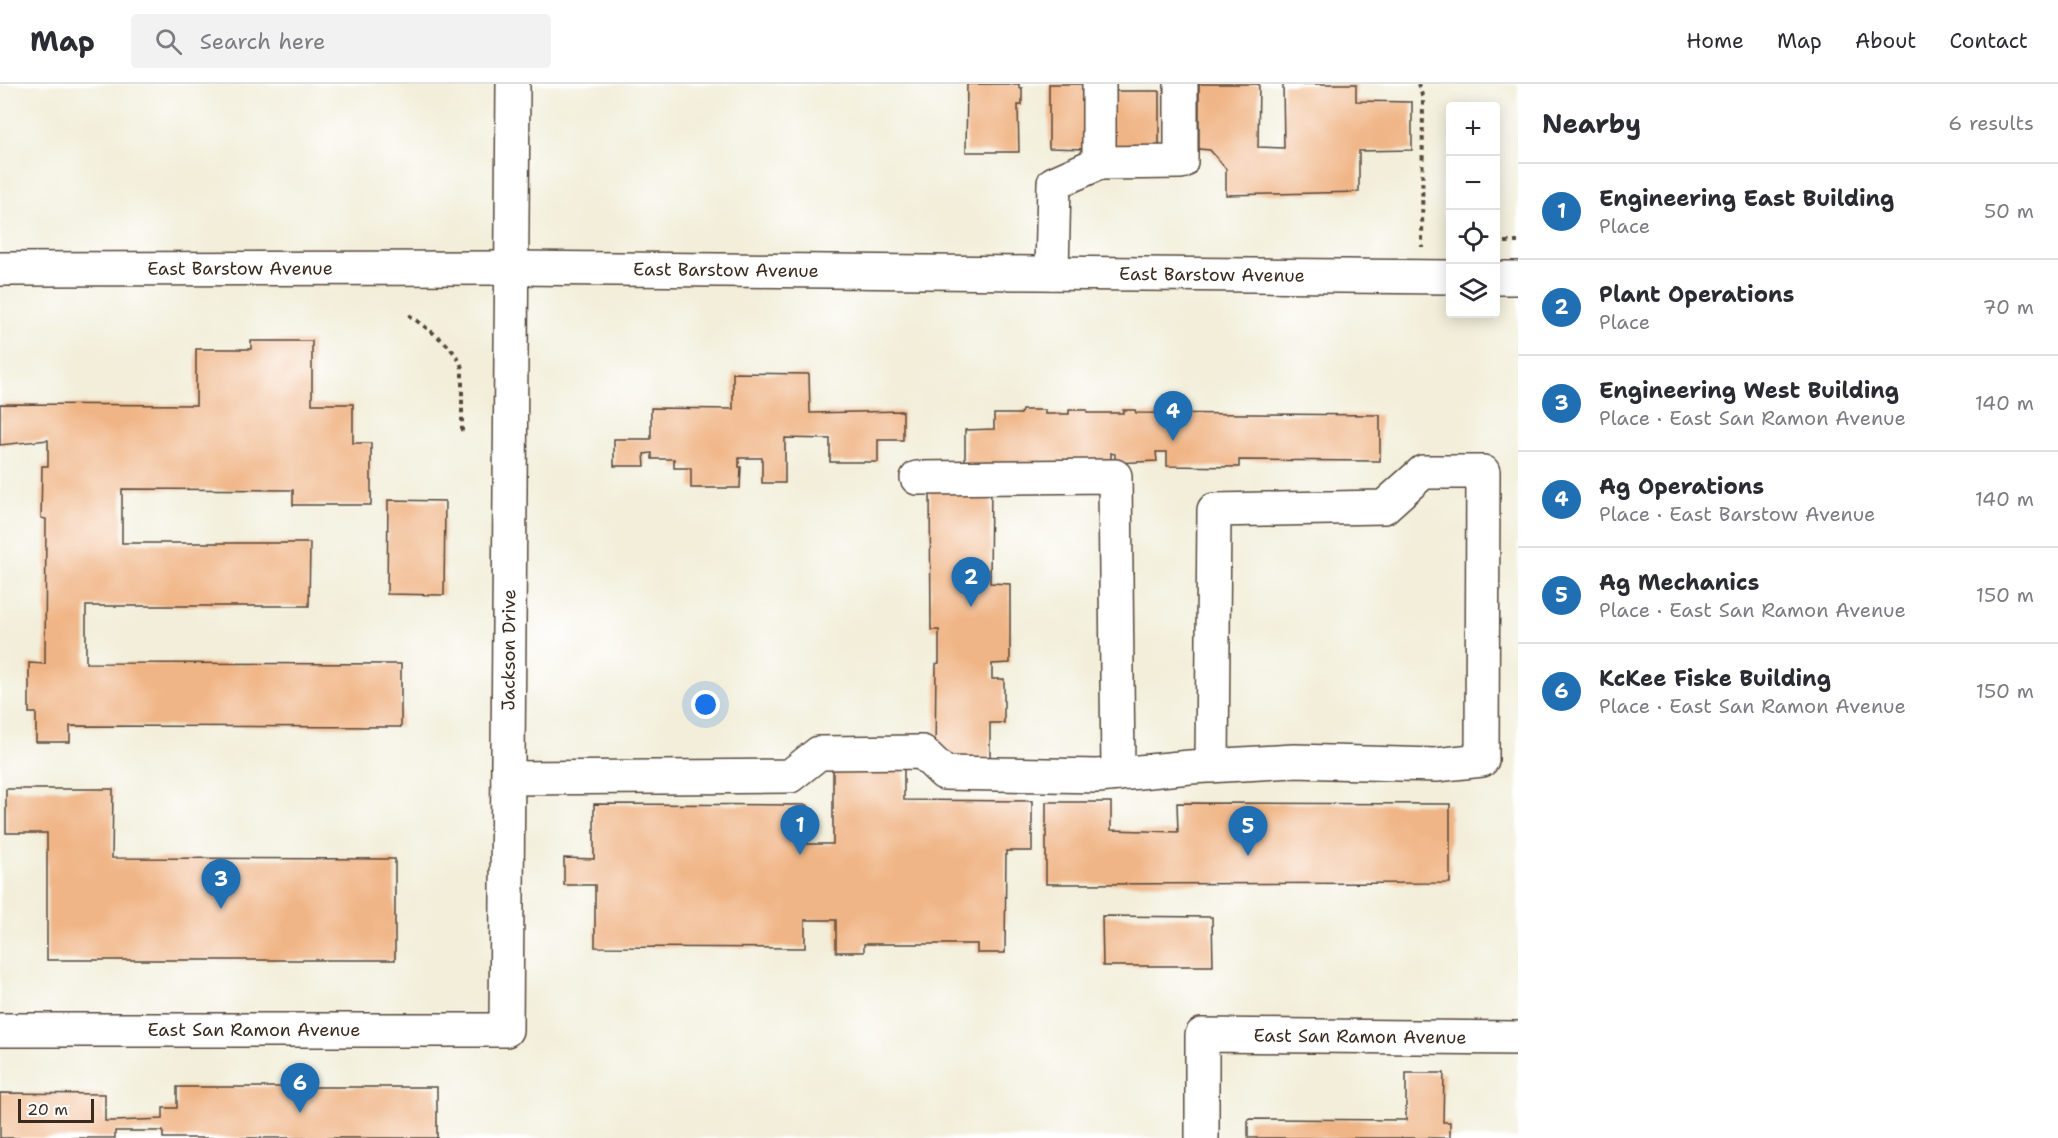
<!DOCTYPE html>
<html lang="en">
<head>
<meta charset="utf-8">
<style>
	:root { --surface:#fff; --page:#f2f2f3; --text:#2b2b33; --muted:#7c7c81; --line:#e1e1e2; --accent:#1f6fb2 }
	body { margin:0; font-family:"Shantell Sans",sans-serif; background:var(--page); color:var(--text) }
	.controls { position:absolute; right:18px; top:18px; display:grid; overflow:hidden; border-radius:6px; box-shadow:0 3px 15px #0003 }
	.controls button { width:54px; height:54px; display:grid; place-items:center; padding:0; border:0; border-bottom:2px solid var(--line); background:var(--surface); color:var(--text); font:30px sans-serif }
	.scale { position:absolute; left:18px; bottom:15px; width:76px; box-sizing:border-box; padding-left:6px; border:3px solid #3b2a1e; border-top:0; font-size:16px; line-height:21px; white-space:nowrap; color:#3b2a1e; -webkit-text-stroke:4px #fff; paint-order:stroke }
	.you { position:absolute; left:706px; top:621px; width:21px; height:21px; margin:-15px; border:4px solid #fff; border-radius:50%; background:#1a73e8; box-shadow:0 0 0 9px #1a73e833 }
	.badge { display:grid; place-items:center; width:39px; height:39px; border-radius:50%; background:var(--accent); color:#fff; font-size:20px; font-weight:700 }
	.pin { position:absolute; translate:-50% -50px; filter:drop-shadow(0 2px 3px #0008) }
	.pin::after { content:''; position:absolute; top:32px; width:21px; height:18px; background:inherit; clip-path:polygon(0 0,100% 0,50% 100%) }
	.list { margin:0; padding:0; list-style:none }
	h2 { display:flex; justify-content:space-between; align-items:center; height:78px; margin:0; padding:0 24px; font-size:26px }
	h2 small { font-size:20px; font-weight:400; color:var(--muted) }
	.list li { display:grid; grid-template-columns:39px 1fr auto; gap:18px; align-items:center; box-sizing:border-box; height:96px; padding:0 24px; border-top:2px solid var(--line) }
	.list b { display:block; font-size:22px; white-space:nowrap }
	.list p { margin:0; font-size:20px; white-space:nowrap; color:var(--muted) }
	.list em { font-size:20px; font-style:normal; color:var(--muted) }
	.icon { flex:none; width:33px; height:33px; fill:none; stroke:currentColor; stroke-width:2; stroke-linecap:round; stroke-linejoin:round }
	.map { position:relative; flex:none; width:1518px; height:1054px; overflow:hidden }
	header { display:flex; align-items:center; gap:36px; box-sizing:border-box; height:84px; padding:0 30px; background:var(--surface); border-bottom:2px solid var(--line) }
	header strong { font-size:28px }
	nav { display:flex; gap:33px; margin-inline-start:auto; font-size:21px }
	.search { width:420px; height:54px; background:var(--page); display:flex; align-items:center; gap:15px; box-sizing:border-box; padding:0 21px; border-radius:6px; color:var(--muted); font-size:22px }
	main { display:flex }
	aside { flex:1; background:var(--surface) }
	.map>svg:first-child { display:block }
</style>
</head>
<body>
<header>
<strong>Map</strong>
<div class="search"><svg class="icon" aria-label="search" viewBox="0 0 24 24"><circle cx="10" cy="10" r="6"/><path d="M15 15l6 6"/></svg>Search here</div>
<nav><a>Home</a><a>Map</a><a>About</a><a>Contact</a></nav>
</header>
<main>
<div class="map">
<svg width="1518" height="1054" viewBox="0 0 1518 1054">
	<rect width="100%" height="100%" fill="#fff"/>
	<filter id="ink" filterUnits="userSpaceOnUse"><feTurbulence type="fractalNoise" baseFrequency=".0167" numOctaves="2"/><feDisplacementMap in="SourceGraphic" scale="12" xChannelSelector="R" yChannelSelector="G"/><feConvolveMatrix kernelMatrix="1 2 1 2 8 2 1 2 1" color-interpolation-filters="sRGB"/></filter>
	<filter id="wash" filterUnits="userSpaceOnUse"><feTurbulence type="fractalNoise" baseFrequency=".008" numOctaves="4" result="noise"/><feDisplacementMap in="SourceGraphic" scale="24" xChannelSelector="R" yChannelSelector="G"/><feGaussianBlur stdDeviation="1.35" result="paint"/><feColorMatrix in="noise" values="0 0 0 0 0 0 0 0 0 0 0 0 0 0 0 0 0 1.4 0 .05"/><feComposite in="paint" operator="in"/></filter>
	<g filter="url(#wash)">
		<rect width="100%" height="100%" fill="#f2eed9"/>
		<g id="blocks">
			<path fill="#f0b586" d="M967,0H1019V4H1022V21H1018L1019,68H966Z
				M1049,0H1088V65L1049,64Z
				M1199,0H1259L1258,63L1284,64L1283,0H1356V17L1412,18V66L1359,67V108L1226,111V85L1210,66L1199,65Z
				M1110,7H1159V65L1109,66Z
				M251,257H312V320H353V359H371V421H293V406L122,405V459H310L309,522H86V579L401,580V643L70,642V658H36V629H29V579L45,580L46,435L41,434L42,382H48V356L0,361V320L196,321V265H251Z
				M733,289L809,290L810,329L903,327V356H878V378H830V355L785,354V399H762V374H739V383H741L740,404H691V384H674V375H652V369L644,370L645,382H614V355H651V324L733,325Z
				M1022,326H1045V330H1069V326H1087V329H1123V326H1135L1136,329L1380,331V377L1239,376V383L1167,382V368H1156L1157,377L1115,379V370L1111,369V382H965V346L994,345V330H1021Z
				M991,402L990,499L1010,500V579L992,580V595H1004V639H990V675H935L936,580L939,579V546H931L930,403Z
				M388,416L445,417L444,511L387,510Z
				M833,675H904V716L1032,717V767H1006L1005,869H977V860H864V868H836V836H805V864L595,863V801H564V774L594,775V720L807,721V760H833Z
				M6,705H113L112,774L395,775V876H47V749H6Z
				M1046,718H1111V746L1178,748L1177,719L1450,720V799L1046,800Z
				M1102,832L1212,833L1213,882H1103Z
				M1406,989H1444L1443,1038H1450V1054H1248V1035L1406,1036Z
				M177,1003H437V1054H163V1047H115V1054H0V1009L105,1010V1037H115L163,1035V1024H177Z"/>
		</g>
	</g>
	<g filter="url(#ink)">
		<use href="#blocks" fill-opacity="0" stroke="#56473a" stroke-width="1.5"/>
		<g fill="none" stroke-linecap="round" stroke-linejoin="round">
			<defs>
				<g id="minor">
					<path d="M1099,79L1181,78V0"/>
					<path id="s1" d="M0,185L513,184L1450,193"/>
					<path d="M1052,189L1054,99L1099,79V0"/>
					<path d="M1496,194H1518"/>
					<path d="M917,394L1115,392L1118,690"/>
					<path d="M508,694L790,692L819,669L922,668L944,689L1098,692L1190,683L1294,677L1436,681L1482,676L1483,388H1423L1384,423L1214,426L1212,682"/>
					<path id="s2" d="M0,946H506L513,0"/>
					<path id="s3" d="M1202,1054V951L1518,954"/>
				</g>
			</defs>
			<use href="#minor" stroke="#56473a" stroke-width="36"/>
			<path stroke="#56473a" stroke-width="4" stroke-dasharray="4.5 4.5" stroke-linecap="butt" d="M1418,0L1423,14L1422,163
				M1496,158H1518
				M409,231C427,245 455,261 462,284V351"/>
			<use href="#minor" stroke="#fff" stroke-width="33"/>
		</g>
	</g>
	<g text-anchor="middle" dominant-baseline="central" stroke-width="5" stroke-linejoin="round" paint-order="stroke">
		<g font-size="18" fill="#3b2a1e" stroke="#fff">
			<text stroke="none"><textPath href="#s1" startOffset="240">East Barstow Avenue</textPath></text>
			<text stroke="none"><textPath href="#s1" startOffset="726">East Barstow Avenue</textPath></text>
			<text stroke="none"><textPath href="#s1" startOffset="1212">East Barstow Avenue</textPath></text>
			<text stroke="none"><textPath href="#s2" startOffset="886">Jackson Drive</textPath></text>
			<text stroke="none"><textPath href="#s2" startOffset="254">East San Ramon Avenue</textPath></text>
			<text stroke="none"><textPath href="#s3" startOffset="261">East San Ramon Avenue</textPath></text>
		</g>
	</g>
</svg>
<div class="controls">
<button>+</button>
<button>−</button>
<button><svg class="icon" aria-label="locate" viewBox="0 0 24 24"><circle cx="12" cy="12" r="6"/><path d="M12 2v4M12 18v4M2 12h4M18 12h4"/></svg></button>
<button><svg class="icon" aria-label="layers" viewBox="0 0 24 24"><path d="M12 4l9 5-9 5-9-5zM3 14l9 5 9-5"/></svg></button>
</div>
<div class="scale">20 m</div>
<div class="you"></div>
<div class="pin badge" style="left:800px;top:771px">1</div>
<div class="pin badge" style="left:971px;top:523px">2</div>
<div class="pin badge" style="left:221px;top:825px">3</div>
<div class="pin badge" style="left:1173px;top:357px">4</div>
<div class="pin badge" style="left:1248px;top:772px">5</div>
<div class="pin badge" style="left:300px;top:1029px">6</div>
</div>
<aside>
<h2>Nearby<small>6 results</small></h2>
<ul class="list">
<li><span class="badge">1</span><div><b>Engineering East Building</b><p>Place</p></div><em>50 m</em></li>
<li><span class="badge">2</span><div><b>Plant Operations</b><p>Place</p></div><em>70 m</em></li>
<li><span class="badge">3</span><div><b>Engineering West Building</b><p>Place · East San Ramon Avenue</p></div><em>140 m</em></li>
<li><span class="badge">4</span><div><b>Ag Operations</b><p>Place · East Barstow Avenue</p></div><em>140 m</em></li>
<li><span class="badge">5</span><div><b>Ag Mechanics</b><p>Place · East San Ramon Avenue</p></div><em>150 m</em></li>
<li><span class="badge">6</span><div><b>KcKee Fiske Building</b><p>Place · East San Ramon Avenue</p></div><em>150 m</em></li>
</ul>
</aside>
</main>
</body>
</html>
